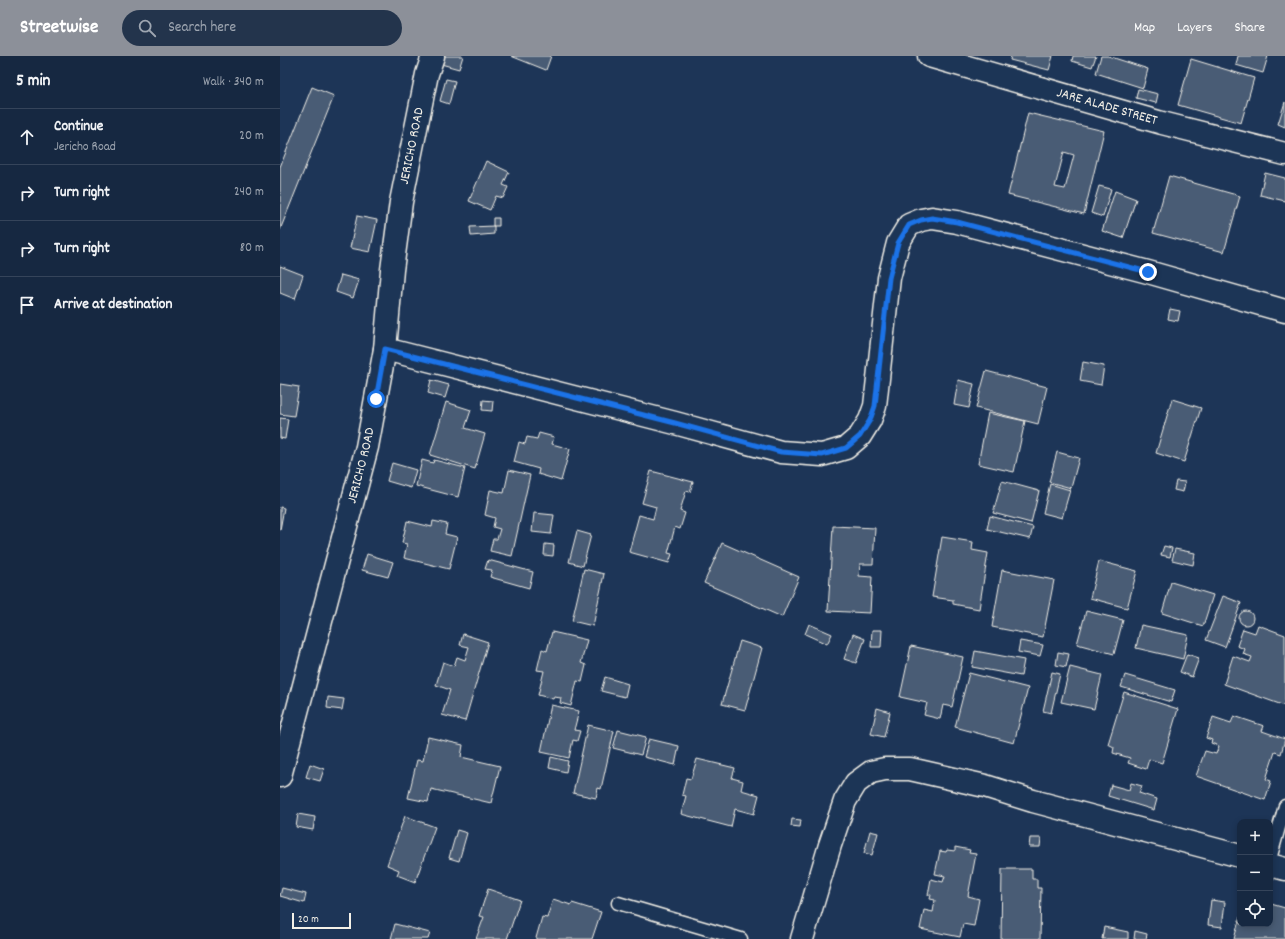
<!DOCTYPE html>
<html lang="en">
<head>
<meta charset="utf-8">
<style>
	:root { --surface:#162841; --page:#23344c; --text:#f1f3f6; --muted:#9ea6b1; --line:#35445a; --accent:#8c9099 }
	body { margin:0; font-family:Dekko,sans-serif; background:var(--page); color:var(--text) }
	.controls { position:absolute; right:12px; bottom:12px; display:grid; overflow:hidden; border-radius:8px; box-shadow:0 2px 6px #0003 }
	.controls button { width:36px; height:36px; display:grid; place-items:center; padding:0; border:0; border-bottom:1px solid var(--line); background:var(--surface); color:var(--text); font:20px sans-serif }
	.scale { position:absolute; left:12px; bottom:10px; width:59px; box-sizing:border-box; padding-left:4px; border:2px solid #f4f1e8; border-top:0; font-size:11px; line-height:14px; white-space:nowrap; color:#f4f1e8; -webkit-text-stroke:3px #1d3557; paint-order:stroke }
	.stop { position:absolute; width:12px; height:12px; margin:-9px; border:3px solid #1a73e8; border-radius:50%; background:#fff }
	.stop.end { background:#1a73e8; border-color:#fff; box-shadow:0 1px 4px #0008 }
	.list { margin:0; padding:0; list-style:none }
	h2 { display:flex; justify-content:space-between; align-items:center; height:52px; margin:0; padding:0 16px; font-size:17px }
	h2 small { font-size:13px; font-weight:400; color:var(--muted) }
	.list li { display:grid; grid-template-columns:26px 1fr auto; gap:12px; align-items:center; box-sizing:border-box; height:56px; padding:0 16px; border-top:1px solid var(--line) }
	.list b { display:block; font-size:15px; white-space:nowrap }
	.list p { margin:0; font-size:13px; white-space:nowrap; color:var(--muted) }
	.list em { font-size:13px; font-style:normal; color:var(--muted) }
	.icon { flex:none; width:22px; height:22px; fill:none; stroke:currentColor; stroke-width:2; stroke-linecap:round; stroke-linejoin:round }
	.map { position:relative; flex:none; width:1005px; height:883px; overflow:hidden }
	header { display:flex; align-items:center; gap:24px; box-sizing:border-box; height:56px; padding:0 20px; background:var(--accent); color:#fff }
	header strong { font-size:19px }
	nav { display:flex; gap:22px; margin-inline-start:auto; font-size:14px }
	.search { width:280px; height:36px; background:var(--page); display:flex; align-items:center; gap:10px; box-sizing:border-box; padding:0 14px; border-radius:22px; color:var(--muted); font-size:15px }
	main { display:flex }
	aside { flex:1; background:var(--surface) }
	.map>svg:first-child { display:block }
</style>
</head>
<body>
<header>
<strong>Streetwise</strong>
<div class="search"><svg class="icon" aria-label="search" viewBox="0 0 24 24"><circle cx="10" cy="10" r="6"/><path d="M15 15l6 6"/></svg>Search here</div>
<nav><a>Map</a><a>Layers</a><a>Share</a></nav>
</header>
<main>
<aside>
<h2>5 min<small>Walk · 340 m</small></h2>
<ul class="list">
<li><svg class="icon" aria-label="ahead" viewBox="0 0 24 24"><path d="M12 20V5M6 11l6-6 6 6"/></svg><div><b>Continue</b><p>Jericho Road</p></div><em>20 m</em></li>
<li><svg class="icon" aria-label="right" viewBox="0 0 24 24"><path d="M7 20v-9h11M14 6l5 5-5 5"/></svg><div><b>Turn right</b></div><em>240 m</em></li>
<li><svg class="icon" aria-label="right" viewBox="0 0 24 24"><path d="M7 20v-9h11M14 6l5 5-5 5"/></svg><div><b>Turn right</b></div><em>80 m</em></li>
<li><svg class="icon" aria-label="arrive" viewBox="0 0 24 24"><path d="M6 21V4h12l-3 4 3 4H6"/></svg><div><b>Arrive at destination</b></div></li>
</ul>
</aside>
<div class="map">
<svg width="1005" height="883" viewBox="0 0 1005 883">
	<rect width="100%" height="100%" fill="#1d3557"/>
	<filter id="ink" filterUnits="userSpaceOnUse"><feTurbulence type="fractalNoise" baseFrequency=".025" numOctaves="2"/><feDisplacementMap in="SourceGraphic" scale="8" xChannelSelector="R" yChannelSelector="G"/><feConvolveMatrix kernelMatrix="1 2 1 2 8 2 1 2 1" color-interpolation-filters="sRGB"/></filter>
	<g filter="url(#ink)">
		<path fill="#485b74" stroke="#f4f1e8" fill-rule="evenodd" d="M164,0H183L179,13L161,8Z
			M231,0H271L266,14Z
			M731,0H773L769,14L730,4Z
			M793,0H816L812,11L792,5Z
			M821,0H828L868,13L863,32L816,17Z
			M958,0H988L983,17L956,9Z
			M911,3L974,22L961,67L898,49Z
			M166,23L175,25L169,48L160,45Z
			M32,31L54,40L0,174V111Z
			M858,33L878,38L876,47L856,42Z
			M1005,46V71L998,68Z
			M748,57L824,75L804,158L728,139ZM784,96L794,99L785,133L775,131Z
			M206,105L229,116L223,129L228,131L223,142L216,140L210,154L189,145Z
			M985,117L1005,122V145L980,139Z
			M889,120L960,140L944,196L873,177Z
			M819,130L831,133L823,161L811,157Z
			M835,135L856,143L843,182L822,175Z
			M77,160L97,164L90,196L70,192Z
			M213,162H219V170H213Z
			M214,170V178L191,180L190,171Z
			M0,210L23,219L15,243L0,237Z
			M61,219L79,224L73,242L56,236Z
			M890,253L900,255L898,265L888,263Z
			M803,306L824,310L821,329L800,325Z
			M706,315L767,331L758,368L696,352Z
			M151,324L169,329L165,342L148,337Z
			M678,324L694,328L689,352L674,349Z
			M0,328L19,331L14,360L0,358Z
			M892,343L921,352L904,406L876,397Z
			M203,344L213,345L212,355L202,354Z
			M166,346L191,354L185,372L205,378L195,413L150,399Z
			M708,357L745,365L734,416L698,408Z
			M0,362L8,363L5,383L0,382Z
			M259,377L274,381L272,388L290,393L281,425L258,418L259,413L234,406L239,386L245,388L247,381L257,383Z
			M777,396L799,402L791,432L769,426Z
			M142,404L153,407L154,404L185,412L178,441L136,430Z
			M112,407L136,414L131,432L107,425Z
			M229,414L250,419L232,500L210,495L213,483H217L220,473L213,471L215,462L205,459L210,434L224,437Z
			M371,415L413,426L410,436L406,435L400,455L405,457L400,473L395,471L388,497L392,498L389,507L349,496L359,459L373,463L376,451L362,447Z
			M722,425L759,435L751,467L713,457Z
			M896,425L905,426L903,436L894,434Z
			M770,428L790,434L782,462L763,457Z
			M0,451L4,452L0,474Z
			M254,457L274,459L271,478L252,476Z
			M710,460L753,471L750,483L707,473Z
			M127,465L152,471L153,465L167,468L165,478L177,481L169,513L124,502L127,488L122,487Z
			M553,470L595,472L593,508H580L579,520L592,521L590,557L548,555Z
			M297,475L311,479L303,510L289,506Z
			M662,481L693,486L692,494L708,497L699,553L673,548V544L652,541Z
			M442,487L519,521L502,561L424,527Z
			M265,488L274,489L273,500L264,499Z
			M884,490L892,492L890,501L881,499Z
			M895,493L915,497L913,509L892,504Z
			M87,498L113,506L108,521L82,514Z
			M208,504L253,516L249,532L210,521L212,514L205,513Z
			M819,505L857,515L847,552L810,542Z
			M304,513L324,518L313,570L292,565Z
			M722,514L774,524L763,581L712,571Z
			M891,526L933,539L923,570L882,557Z
			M943,540L961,547L945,591L926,584Z
			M959 562a7 7 0 1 1 14 0a7 7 0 1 1-14 0Z
			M806,555L843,564L834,598L797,588Z
			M529,568L552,578L547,588L525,578Z
			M861,569L908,579L903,603L856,592Z
			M978,569L1005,579V650L944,628L953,600L970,606L972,601L963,598L965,593L957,590L963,573L975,577Z
			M592,574H602L601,591H591Z
			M272,576L307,584L301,607L306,609L302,626L297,625L291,650L280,647L281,642L274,641L273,643L258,639L264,615L257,614L262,593L267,595Z
			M183,578L208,586L185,665L162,659L170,634L156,629L163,606L174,610L177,601L185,604L189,591L180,589Z
			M573,578L585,583L576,607L564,603Z
			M460,585L482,592L465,654L442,648Z
			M740,585L763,589L760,600L738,596Z
			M631,590L683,601L672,651L663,649L660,663L644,659L647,647L620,641Z
			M695,595L744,604L741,620L692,611Z
			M778,596L789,598L786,611L776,609Z
			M907,598L919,602L912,621L900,616Z
			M790,611L822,619L814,653L781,646Z
			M772,616L780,618L771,657L763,655Z
			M689,617L748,632L734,687L675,671Z
			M845,619L895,634L891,646L841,631Z
			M325,621L348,628L345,641L321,635Z
			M844,636L898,653L882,707L869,703L866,713L848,707L850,702L833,697L834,691L828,688Z
			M48,641L64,643L62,654L47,652Z
			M271,649L299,655L294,674L300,675L297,685L293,684L289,702L261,696Z
			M597,652L610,656L604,681L591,678Z
			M954,660L984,670L982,675L1005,683L1001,698L995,696L986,723L991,725L985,744L916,720L925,695L936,698L939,690L931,687L932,684L926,682L933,661L951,667Z
			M308,669L334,675L321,733L318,732L316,742L293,737Z
			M338,674L366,681L361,699L333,692Z
			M148,681L183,689L181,701L220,710L211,747L151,733L148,746L128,742L137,704L143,705Z
			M369,683L399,690L395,709L364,701Z
			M271,701L288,705L286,716L269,712Z
			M417,703L455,712L452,722L463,725L461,734L479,739L474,758L455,753L451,771L401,758L406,740L402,739L406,722L411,723Z
			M30,708L44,713L40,725L26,721Z
			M851,727L862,730L859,737L877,743L874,754L828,740L831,729L849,734Z
			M18,758L35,761L33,774L16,771Z
			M125,760L155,771L135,826L117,819L119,814L107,809Z
			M512,763L521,764L520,771L511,770Z
			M177,774L187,777L179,805L169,802Z
			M590,775L598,777L592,799L584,797Z
			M750,782H761L760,791H749Z
			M675,791L690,794L689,797L696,798L688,840L699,843L694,870L683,868L680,881L640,873L644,854L653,856L655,844L650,843L651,839H648L651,823L663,826L665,820L655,818L660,795L666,796L667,794L675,795Z
			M722,813H752V823H757V832H761L760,883H721Z
			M2,832L26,838L24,847L0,840Z
			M208,833L240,844L227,883H196L204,861L199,860Z
			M273,843L291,849L292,847L321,856L312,883H259L256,882L262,861L267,862Z
			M931,844L945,846L942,871L928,869Z
			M991,848L1005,852V883H954L960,861V868H990V853Z
			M115,868L150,877L148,883H111Z
			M824,871L848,876V883H822Z
			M855,875L867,878L866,883H854Z"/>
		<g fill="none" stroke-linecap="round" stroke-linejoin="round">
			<defs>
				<path id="service" d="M990,803L1005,750
					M338,847L461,883"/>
				<g id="minor">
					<path id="s1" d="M649,0L882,67L1005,98"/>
					<path d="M105,293L395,367L501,396L542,399L566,392L580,380L590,364L595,350L609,222L618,187L629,169L641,164L652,162L677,166L868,216L1005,255"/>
					<path d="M990,809L1005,813"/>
					<path d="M522,883L550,789L565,745L576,727L591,716L605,713H630L705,730L753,745L960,800"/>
				</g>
				<g id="tertiary">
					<path id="s2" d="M0,720L87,391L105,293L112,214L121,146L147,18L153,0"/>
				</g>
			</defs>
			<use href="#service" stroke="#f4f1e8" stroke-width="15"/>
			<use href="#minor" stroke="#f4f1e8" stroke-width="25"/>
			<use href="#tertiary" stroke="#f4f1e8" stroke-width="25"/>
			<use href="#service" stroke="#1d3557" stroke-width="12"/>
			<use href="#minor" stroke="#1d3557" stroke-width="22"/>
			<use href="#tertiary" stroke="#1d3557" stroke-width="22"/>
		</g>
	</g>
	<g fill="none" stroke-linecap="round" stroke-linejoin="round" filter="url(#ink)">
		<path stroke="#1a73e8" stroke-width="5" d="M96,343L105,293L395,367L501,396L542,399L566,392L580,380L590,364L595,350L609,222L618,187L629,169L641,164L652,162L677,166L868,216"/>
	</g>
	<g text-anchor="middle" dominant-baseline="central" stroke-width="3" stroke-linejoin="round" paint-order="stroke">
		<g font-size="14" fill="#f4f1e8" stroke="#1d3557">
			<text stroke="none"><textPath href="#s1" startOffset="185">JARE ALADE STREET</textPath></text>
			<text stroke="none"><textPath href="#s2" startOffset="645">JERICHO ROAD</textPath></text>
			<text stroke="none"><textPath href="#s2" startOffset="321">JERICHO ROAD</textPath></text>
		</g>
	</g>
</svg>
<div class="controls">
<button>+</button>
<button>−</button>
<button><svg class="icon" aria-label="locate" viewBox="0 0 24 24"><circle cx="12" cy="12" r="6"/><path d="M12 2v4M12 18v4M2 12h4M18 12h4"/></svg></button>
</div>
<div class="scale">20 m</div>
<div class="stop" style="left:96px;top:343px"></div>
<div class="stop end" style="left:868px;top:216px"></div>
</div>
</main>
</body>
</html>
